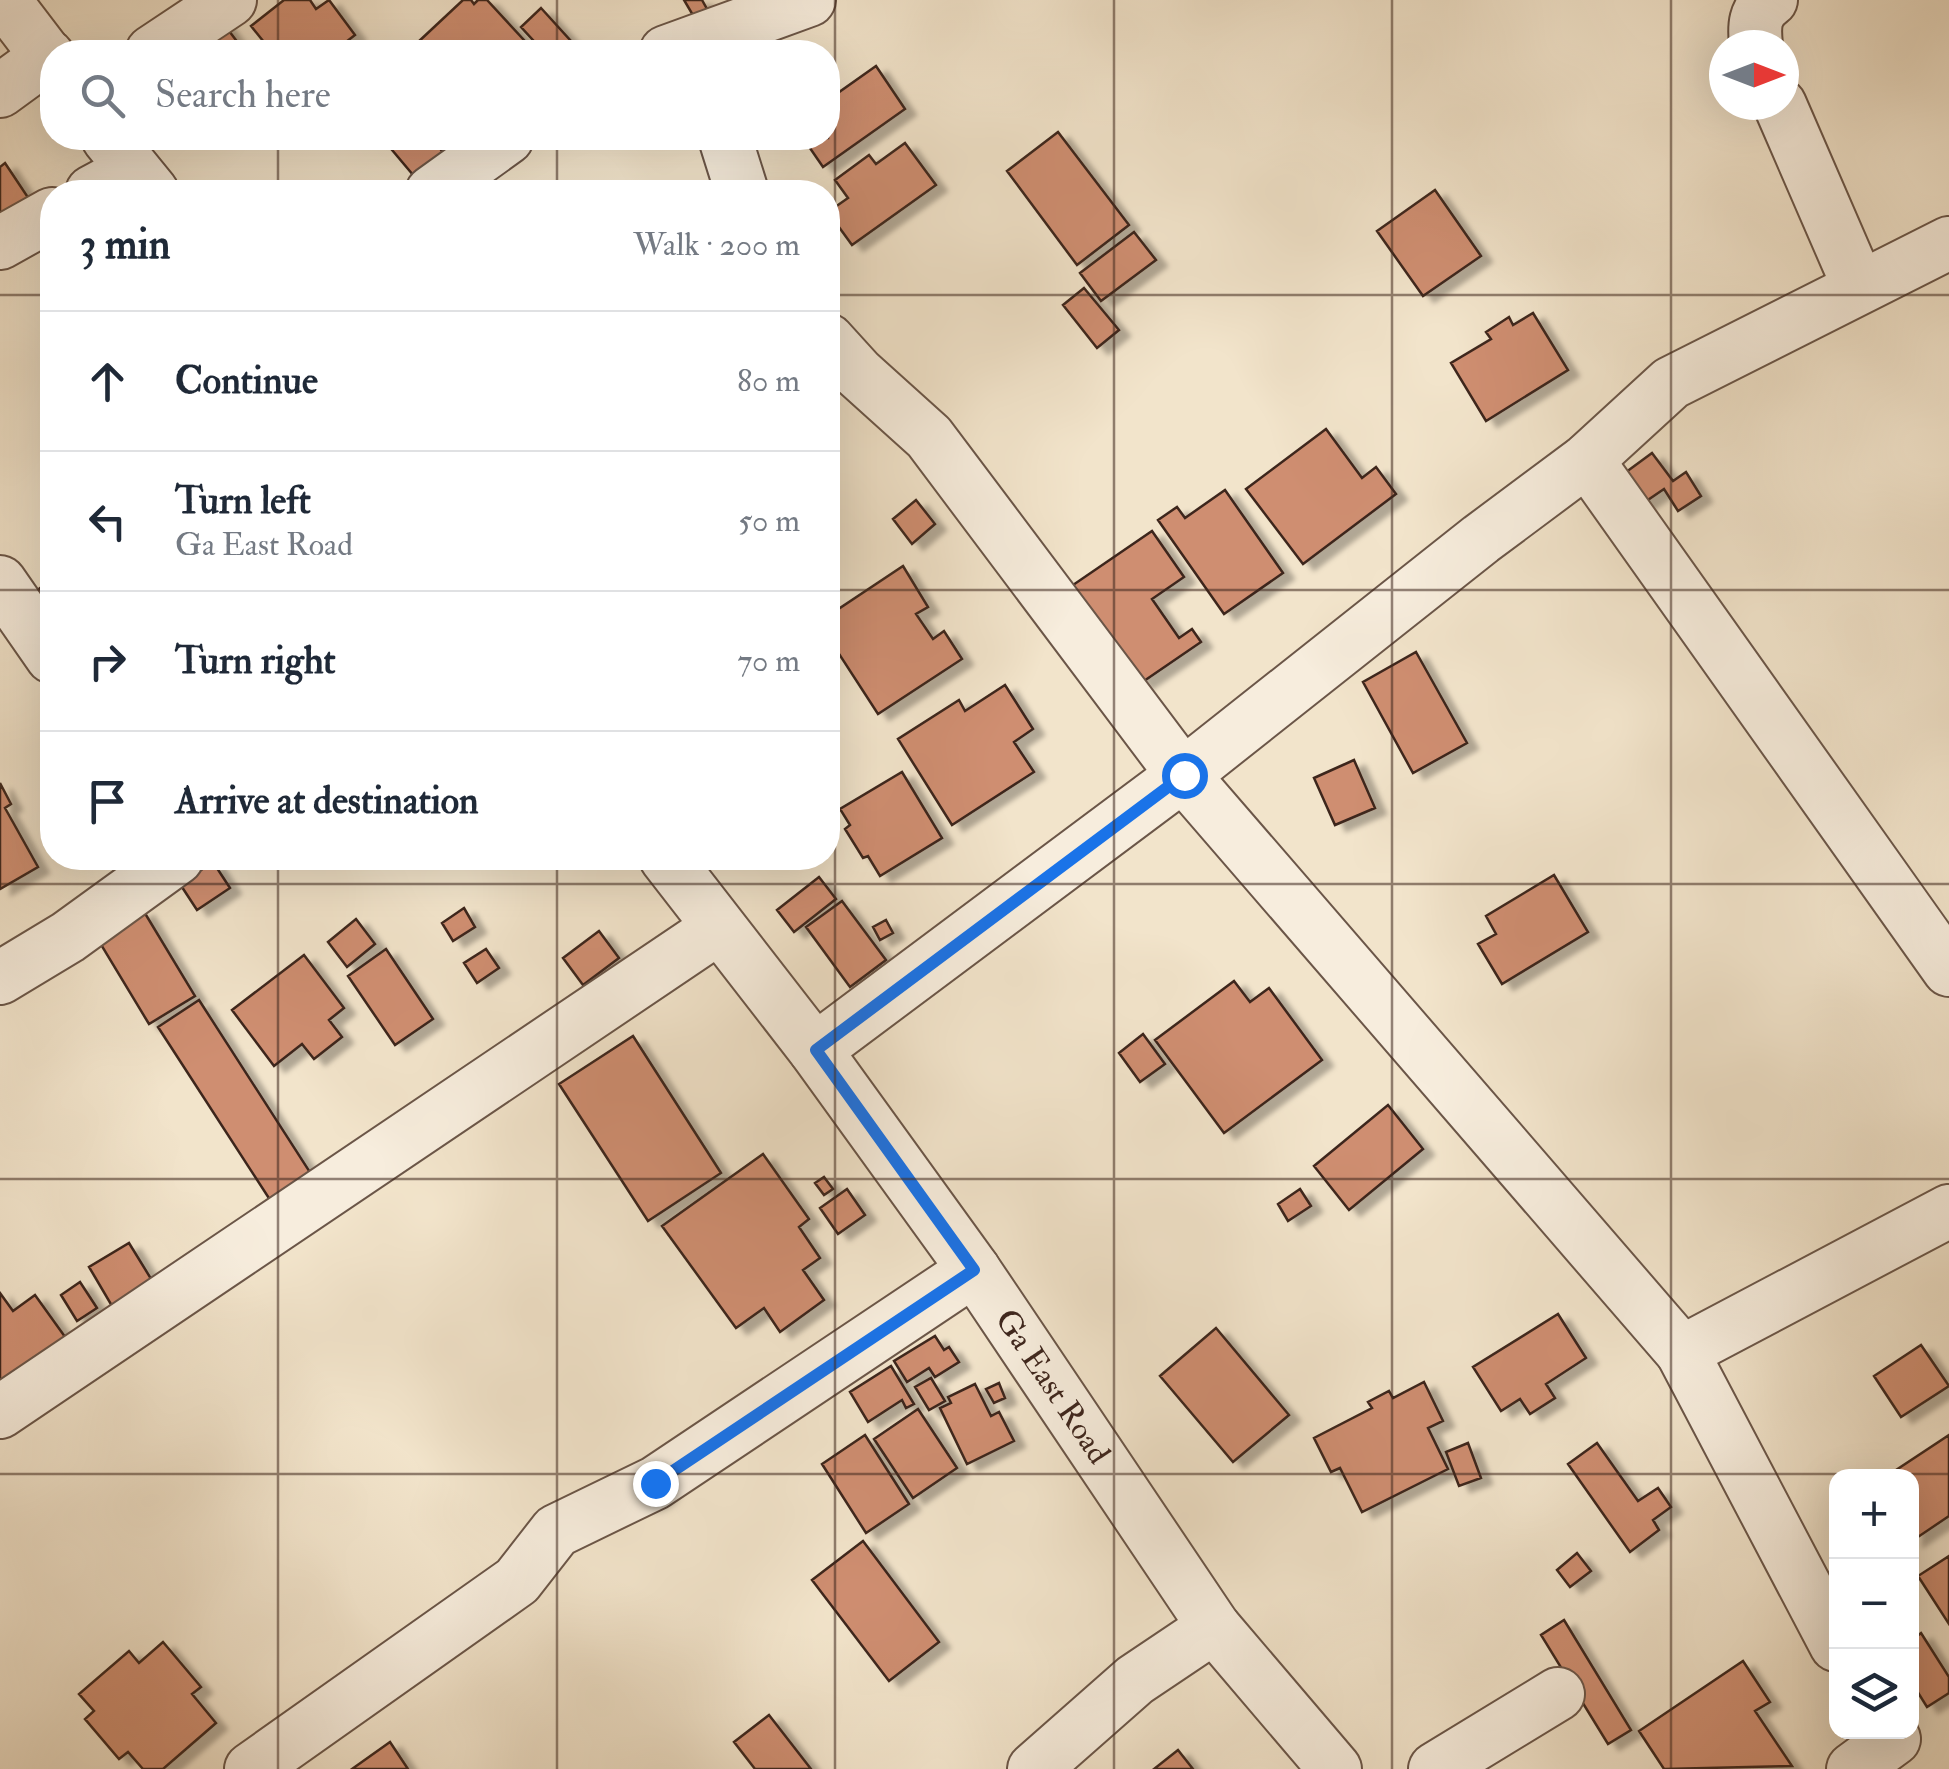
<!DOCTYPE html>
<html lang="en">
<head>
<meta charset="utf-8">
<style>
	:root { --surface:#fff; --page:#f2f2f3; --text:#1f2937; --muted:#747a83; --line:#e0e1e3 }
	body { margin:0; font-family:"IM FELL Double Pica",serif; background:var(--page); color:var(--text) }
	.controls { position:absolute; right:30px; bottom:30px; display:grid; overflow:hidden; border-radius:20px; box-shadow:0 10px 40px #0002 }
	.controls button { width:90px; height:90px; display:grid; place-items:center; padding:0; border:0; border-bottom:2px solid var(--line); background:var(--surface); color:var(--text); font:50px sans-serif }
	.compass { position:absolute; left:1709px; top:30px; width:90px; height:90px; border-radius:50%; background:var(--surface); box-shadow:0 10px 40px #0002; rotate:90deg }
	.stop { position:absolute; width:30px; height:30px; margin:-22px; border:8px solid #1a73e8; border-radius:50%; background:#fff }
	.stop.end { background:#1a73e8; border-color:#fff; box-shadow:0 2px 10px #0008 }
	.list { margin:0; padding:0; list-style:none }
	h2 { display:flex; justify-content:space-between; align-items:center; height:130px; margin:0; padding:0 40px; font-size:42px }
	h2 small { font-size:32px; font-weight:400; color:var(--muted) }
	.list li { display:grid; grid-template-columns:65px 1fr auto; gap:30px; align-items:center; box-sizing:border-box; height:140px; padding:0 40px; border-top:2px solid var(--line) }
	.list b { display:block; font-size:38px; white-space:nowrap }
	.list p { margin:0; font-size:32px; white-space:nowrap; color:var(--muted) }
	.list em { font-size:32px; font-style:normal; color:var(--muted) }
	.icon { flex:none; width:55px; height:55px; fill:none; stroke:currentColor; stroke-width:2; stroke-linecap:round; stroke-linejoin:round }
	.map { position:relative; flex:none; width:1949px; height:1769px; overflow:hidden }
	.search { position:absolute; background:var(--surface); box-shadow:0 10px 40px #0002; left:40px; top:40px; width:800px; height:110px; display:flex; align-items:center; gap:25px; box-sizing:border-box; padding:0 35px; border-radius:40px; color:var(--muted); font-size:38px }
	.panel { position:absolute; background:var(--surface); box-shadow:0 10px 40px #0002; left:40px; top:180px; width:800px; height:690px; border-radius:40px }
	.map>svg:first-child { display:block }
</style>
</head>
<body>
<div class="map">
<svg width="1949" height="1769" viewBox="0 0 1949 1769">
	<defs>
		<filter id="shadow"><feDropShadow dx="11" dy="6" stdDeviation="2.5" flood-color="#0004"/></filter>
	</defs>
	<rect width="100%" height="100%" fill="#f2e4cb"/>
	<filter id="stains"><feTurbulence type="fractalNoise" baseFrequency=".002" numOctaves="4"/><feColorMatrix values="0 0 0 0 .2 0 0 0 0 .09 0 0 0 0 .02 0 0 0 .5 -.17"/></filter>
	<radialGradient id="worn" r=".72"><stop offset=".6" stop-color="#630" stop-opacity="0"/><stop offset="1" stop-color="#630" stop-opacity=".3"/></radialGradient>
	<path fill="#cf8e71" stroke="#3e261d" stroke-width="2.5" filter="url(#shadow)" d="M284,0H310L316,9L329,0L355,35L333,52H272L251,26Z
		M463,0H471L474,4L478,0H487L535,52H422L416,44Z
		M684,0H702L707,9L694,17Z
		M541,8L570,40L557,52H544L521,27Z
		M223,23L245,52H185Z
		M876,66L905,109L823,167L803,138H828V100Z
		M1058,132L1129,225L1077,265L1007,171Z
		M382,138H431L447,157L419,182Z
		M905,143L936,185L852,245L828,212L848,198L835,180L869,155L876,164Z
		M5,163L29,199L0,220V167Z
		M1435,190L1481,256L1423,296L1377,231Z
		M1134,232L1156,260L1101,301L1080,273Z
		M1084,288L1119,330L1097,348L1063,305Z
		M1533,313L1568,370L1486,421L1451,363L1491,339L1486,332L1509,317L1513,325Z
		M1326,429L1362,478L1376,467L1396,494L1303,564L1246,489Z
		M1652,453L1673,481L1686,472L1701,496L1678,511L1664,489L1639,506L1618,478Z
		M1225,490L1283,573L1224,614L1158,520L1177,507L1185,518Z
		M916,500L935,524L912,544L893,519Z
		M1152,531L1184,577L1152,599L1179,638L1192,629L1201,642L1141,683L1073,585Z
		M903,566L928,607L916,614L933,639L944,631L962,659L878,714L828,637V616Z
		M52,579V633L27,598Z
		M1416,652L1467,743L1413,773L1363,682Z
		M1005,685L1033,729L1014,742L1034,772L952,825L898,739L959,700L965,711Z
		M1354,760L1375,808L1335,825L1314,778Z
		M902,772L942,838L880,876L868,856L863,858L845,829L850,825L840,809Z
		M0,783L11,804L5,808L38,867L0,889Z
		M213,862L230,888L197,910L180,884Z
		M1554,875L1588,932L1502,984L1478,944L1496,934L1486,916Z
		M819,877L836,899L794,932L777,910Z
		M842,901L886,960L850,987L806,927Z
		M464,908L475,927L453,941L442,923Z
		M143,910L195,996L149,1024L97,938Z
		M356,919L375,944L347,967L328,942Z
		M886,920L893,933L880,940L873,927Z
		M599,931L619,958L583,985L563,958Z
		M386,949L433,1019L395,1045L348,976Z
		M486,949L499,968L477,983L464,963Z
		M304,955L344,1008L329,1020L342,1037L314,1059L302,1044L274,1066L232,1010Z
		M1234,981L1250,1002L1269,988L1322,1060L1224,1133L1155,1040Z
		M199,1000L315,1180L274,1206L158,1027Z
		M1143,1034L1165,1064L1140,1082L1119,1053Z
		M633,1036L721,1173L648,1221L559,1084Z
		M1388,1105L1423,1149L1349,1210L1314,1166Z
		M763,1154L809,1219L799,1227L820,1258L803,1270L824,1300L780,1332L764,1308L736,1328L662,1226Z
		M824,1177L833,1189L824,1195L815,1183Z
		M847,1189L865,1215L838,1234L820,1208Z
		M1300,1189L1311,1206L1288,1221L1278,1204Z
		M129,1243L153,1282L112,1306L89,1267Z
		M80,1282L97,1308L77,1321L61,1295Z
		M0,1293L13,1311L35,1295L68,1341L0,1390Z
		M1558,1314L1586,1358L1546,1384L1555,1398L1530,1414L1520,1399L1501,1411L1473,1367Z
		M1216,1328L1289,1415L1233,1462L1160,1376Z
		M935,1336L944,1350L949,1347L959,1362L935,1377L929,1368L907,1382L894,1361Z
		M1921,1345L1949,1386L1901,1417L1874,1376Z
		M891,1366L914,1404L906,1408L902,1400L868,1422L850,1392Z
		M931,1378L945,1401L929,1410L915,1387Z
		M1424,1382L1443,1421L1428,1428L1448,1469L1362,1512L1340,1468L1331,1472L1314,1438L1372,1408L1368,1402L1389,1391L1393,1398Z
		M999,1383L1005,1398L994,1403L986,1389Z
		M975,1384L991,1416L999,1412L1014,1441L967,1464L940,1408L951,1403L948,1397Z
		M918,1409L957,1468L913,1498L874,1439Z
		M865,1435L909,1504L866,1533L822,1464Z
		M1949,1435V1516L1912,1541V1476H1887Z
		M1468,1443L1481,1478L1459,1486L1446,1452Z
		M1597,1443L1638,1501L1658,1488L1671,1507L1653,1520L1659,1530L1630,1552L1568,1464Z
		M863,1541L939,1642L889,1681L812,1580Z
		M1577,1553L1591,1571L1570,1587L1557,1570Z
		M1949,1556V1624L1918,1576Z
		M1564,1620L1631,1730L1608,1744L1541,1635Z
		M1921,1633L1949,1677V1693L1927,1707L1912,1683V1640Z
		M163,1642L201,1687L192,1694L216,1723L163,1769H143L128,1752L119,1759L85,1719L94,1711L79,1694L129,1651L139,1663Z
		M1743,1661L1770,1702L1755,1711L1792,1766L1664,1769L1639,1731Z
		M769,1715L811,1769H755L734,1742Z
		M390,1742L408,1769H352Z
		M1178,1750L1193,1769H1154Z"/>
	<g fill="none" stroke-linecap="round" stroke-linejoin="round">
		<defs>
			<g id="minor">
				<path d="M4,0L52,63"/>
				<path d="M1756,45C1754,26 1754,12 1771,0"/>
				<path d="M152,52L230,0"/>
				<path d="M666,52L809,0"/>
				<path d="M0,91L48,56"/>
				<path d="M1780,105L1859,287"/>
				<path d="M108,138L152,192"/>
				<path d="M725,138L742,192"/>
				<path d="M92,192L133,170"/>
				<path d="M432,192L507,138"/>
				<path d="M0,243L52,214"/>
				<path d="M828,340L858,373L929,437L1183,775L1682,1352"/>
				<path d="M1587,460L1949,970"/>
				<path d="M0,582L52,657"/>
				<path id="s1" d="M666,858L815,1050L974,1270L1214,1627L1335,1769"/>
				<path d="M0,978L68,937L177,858"/>
				<path d="M815,1050L1183,775L1481,539L1587,460L1671,383L1949,243"/>
				<path d="M0,1412L718,928"/>
				<path d="M1836,1645L1682,1352L1949,1211"/>
				<path d="M251,1769L517,1581L556,1531L655,1483L974,1270"/>
				<path d="M1034,1769L1135,1680L1214,1627"/>
				<path d="M1435,1769L1558,1694"/>
				<path d="M1853,1769L1894,1739L1890,1732"/>
			</g>
		</defs>
		<use href="#minor" stroke="#6b5648" stroke-width="56"/>
		<use href="#minor" stroke="#f7eddd" stroke-width="52"/>
	</g>
	<g fill="none" stroke-linecap="round" stroke-linejoin="round">
		<path stroke="#1a73e8" stroke-width="12" d="M655,1483L974,1270L816,1050L1184,775"/>
	</g>
	<path fill="none" stroke="#3e261d" stroke-width="2.5" stroke-opacity="0.55" d="M278,0V52M557,0V52M835,0V1769M1114,0V1769M1392,0V1769M1671,0V1769M278,138V192M557,138V192M0,295H52M828,295H1949M0,590H52M828,590H1949M278,858V1769M557,858V1769M0,884H1949M0,1179H1949M0,1474H1949"/>
	<g text-anchor="middle" dominant-baseline="central" stroke-width="9" stroke-linejoin="round" paint-order="stroke">
		<g font-size="32" fill="#3e261d" stroke="#f7eddd">
			<text stroke="none"><textPath href="#s1" startOffset="655">Ga East Road</textPath></text>
		</g>
	</g>
	<rect width="100%" height="100%" filter="url(#stains)"/>
	<rect width="100%" height="100%" fill="url(#worn)"/>
</svg>
<div class="controls">
<button>+</button>
<button>−</button>
<button><svg class="icon" aria-label="layers" viewBox="0 0 24 24"><path d="M12 4l9 5-9 5-9-5zM3 14l9 5 9-5"/></svg></button>
</div>
<svg class="compass" viewBox="-18 -18 36 36"><path d="M0-13l5 13h-10z" fill="#e53935"/><path d="M0 13l5-13h-10z" fill="#747a83"/></svg>
<div class="stop" style="left:1184px;top:775px"></div>
<div class="stop end" style="left:655px;top:1483px"></div>
<div class="search"><svg class="icon" aria-label="search" viewBox="0 0 24 24"><circle cx="10" cy="10" r="6"/><path d="M15 15l6 6"/></svg>Search here</div>
<section class="panel">
<h2>3 min<small>Walk · 200 m</small></h2>
<ul class="list">
<li><svg class="icon" aria-label="ahead" viewBox="0 0 24 24"><path d="M12 20V5M6 11l6-6 6 6"/></svg><div><b>Continue</b></div><em>80 m</em></li>
<li><svg class="icon" aria-label="left" viewBox="0 0 24 24"><path d="M17 20v-9H6M10 6l-5 5 5 5"/></svg><div><b>Turn left</b><p>Ga East Road</p></div><em>50 m</em></li>
<li><svg class="icon" aria-label="right" viewBox="0 0 24 24"><path d="M7 20v-9h11M14 6l5 5-5 5"/></svg><div><b>Turn right</b></div><em>70 m</em></li>
<li><svg class="icon" aria-label="arrive" viewBox="0 0 24 24"><path d="M6 21V4h12l-3 4 3 4H6"/></svg><div><b>Arrive at destination</b></div></li>
</ul>
</section>
</div>
</body>
</html>
